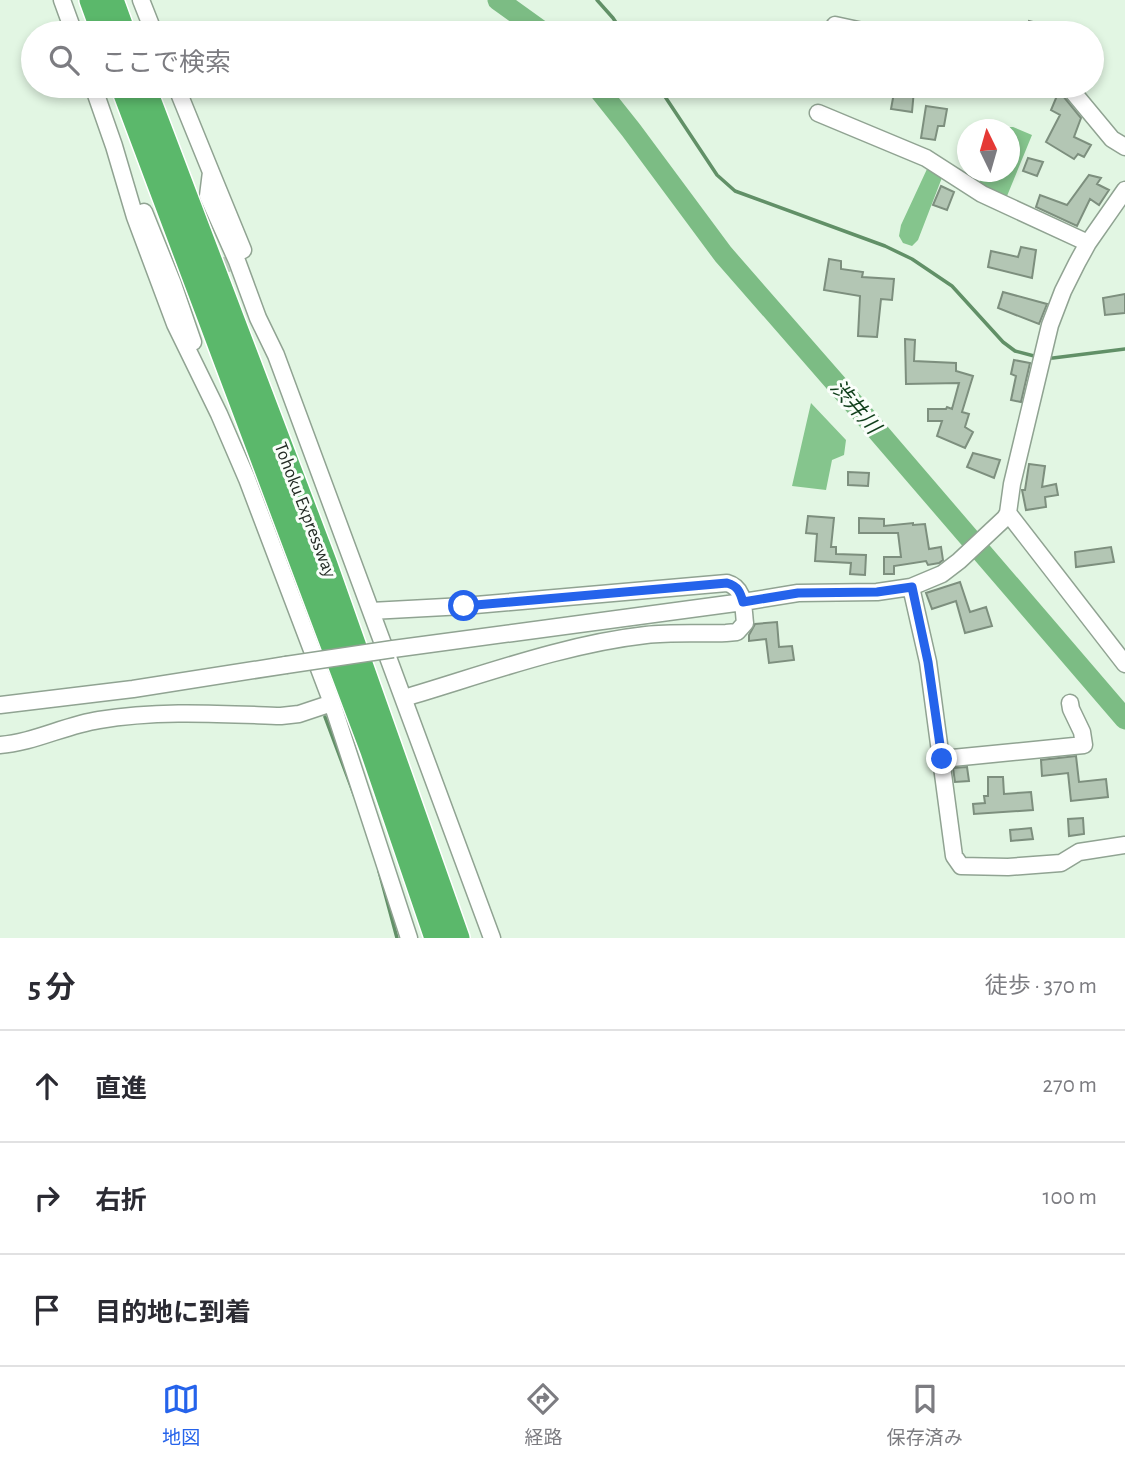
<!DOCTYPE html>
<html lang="ja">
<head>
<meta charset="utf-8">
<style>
	:root { --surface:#fff; --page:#f2f2f3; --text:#2b2b33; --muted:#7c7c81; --line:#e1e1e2; --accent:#2563eb }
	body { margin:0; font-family:"Alegreya Sans","Noto Sans JP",sans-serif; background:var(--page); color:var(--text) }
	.compass { position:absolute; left:957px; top:119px; width:63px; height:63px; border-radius:50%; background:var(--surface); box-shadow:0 4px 10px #0003; rotate:355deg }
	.stop { position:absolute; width:21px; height:21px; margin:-16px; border:5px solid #2563eb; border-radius:50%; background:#fff }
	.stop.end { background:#2563eb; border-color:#fff; box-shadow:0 2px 7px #0008 }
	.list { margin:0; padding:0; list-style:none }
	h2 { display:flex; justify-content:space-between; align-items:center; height:91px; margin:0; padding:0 28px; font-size:30px }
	h2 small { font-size:23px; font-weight:400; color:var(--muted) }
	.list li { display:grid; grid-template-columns:46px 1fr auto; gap:21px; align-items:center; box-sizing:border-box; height:112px; padding:0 28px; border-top:2px solid var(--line) }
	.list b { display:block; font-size:26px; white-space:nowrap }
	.list em { font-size:23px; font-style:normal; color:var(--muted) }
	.icon { flex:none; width:38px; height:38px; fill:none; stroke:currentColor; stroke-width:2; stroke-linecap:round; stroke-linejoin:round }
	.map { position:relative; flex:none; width:1125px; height:938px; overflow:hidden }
	.search { position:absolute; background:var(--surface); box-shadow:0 4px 10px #0003; left:21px; right:21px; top:21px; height:77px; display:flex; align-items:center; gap:18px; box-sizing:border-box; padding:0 24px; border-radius:38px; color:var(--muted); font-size:26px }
	.sheet { height:427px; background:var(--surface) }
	nav { display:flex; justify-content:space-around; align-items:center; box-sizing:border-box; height:98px; border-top:2px solid var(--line); background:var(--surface); font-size:19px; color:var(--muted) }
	nav a { display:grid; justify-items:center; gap:4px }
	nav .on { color:var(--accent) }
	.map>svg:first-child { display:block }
</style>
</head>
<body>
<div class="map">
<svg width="1125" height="938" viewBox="0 0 1125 938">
	<rect width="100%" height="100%" fill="#e2f6e3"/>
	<path fill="#85c58d" d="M1007,127H1013L1032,135L1007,196L1004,199L980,185V179L984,172H1010V130L1005,129Z
		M936,168L943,175L918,240L912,246L903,243L899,236L901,225L927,169Z
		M811,403L846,440L844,455L832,460L826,490L792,486Z"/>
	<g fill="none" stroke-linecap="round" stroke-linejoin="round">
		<path stroke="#619067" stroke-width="3.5" d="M597,0L613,18L623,33
			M658,86L717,175L735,191L885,246L912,259L952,286L1003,342L1015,351L1038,357
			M1046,358H1053L1125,349
			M325,717L355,797
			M379,871L397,938"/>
		<path stroke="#7cbc84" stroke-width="21" d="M498,0L544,33
			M596,86L631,130L723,254L868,420L1125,719"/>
	</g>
	<path fill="#b3c6b4" stroke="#7d8f7e" stroke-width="2" d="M1029,21L1065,30V33H1026Z
		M895,87L914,90L912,112L891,109Z
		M1059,91L1081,118L1074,137L1091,145L1084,157L1078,154L1074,159L1046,142L1060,115L1051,110Z
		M926,106L947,109L944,126H938L935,140L921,138Z
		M1028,158L1043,162L1037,176L1023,171Z
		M1089,175L1101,178L1097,184L1109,190L1099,205L1090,199L1077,226L1036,207L1040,195L1067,205Z
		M941,186L954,192L947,210L933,205Z
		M1021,247L1036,250L1032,278L988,267L991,251L1018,257Z
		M829,259L841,261V269L863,272L862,277L894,279L892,300L881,299L877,337L858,336L860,296L824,290Z
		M1003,292L1047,304L1039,324L998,308Z
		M1125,294V313L1105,315L1103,298Z
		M905,339L915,340L914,361L956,363V371L973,376L962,412L969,414L965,427L973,432L965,448L937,436L942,421H928V409H946L947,407L952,409L959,383L906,384Z
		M1014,360L1030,363L1021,402L1011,400L1016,376L1011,374Z
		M973,453L1000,460L994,478L967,467Z
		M1029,464L1045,466L1042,487L1056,484L1058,495L1045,497L1046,507L1026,510L1022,490H1025Z
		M848,472L869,473L868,486L848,485Z
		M808,516L834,518L831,547H836V554L866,555L865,575L850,574L851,563L815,561L817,534L806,533Z
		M859,518L884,519V526L913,523V525L925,524L929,549L941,547L943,560L939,563L928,565L926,561L894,566V574H884V557H901L898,533H859Z
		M1111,547L1114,562L1076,567L1075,552Z
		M960,582L970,612L986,607L992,626L965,633L956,601L932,609L926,593Z
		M777,622L779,647L792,646L794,660L769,663L766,639L749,641V635L755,624Z
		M1076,756L1079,782L1106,779L1108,797L1071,801L1068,773L1042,776L1041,760Z
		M967,767L969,781L955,782L953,768Z
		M988,777H1003L1004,794L1031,792L1033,810L974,814L973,804L985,803L984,796H988Z
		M1083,818L1084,834L1069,836L1068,819Z
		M1031,828L1033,839L1011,841L1010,830Z"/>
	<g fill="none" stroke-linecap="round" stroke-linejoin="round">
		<path stroke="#bccdbd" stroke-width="16" stroke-dasharray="16 8" stroke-linecap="butt" d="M180,281L228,264"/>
		<defs>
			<path id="minor" d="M62,0L74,33
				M141,0L154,33
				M835,25L872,33
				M93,86L114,146L135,217L175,324L219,414L247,479L332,703L409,938
				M176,86L211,172L208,196L237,261L258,318L276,355L492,938
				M1068,86L1112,139L1125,147
				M818,113L926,158L982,194L1088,243
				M211,172L243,250
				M144,212L173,284L193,342
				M1008,513L1125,664
				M911,587L928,662L954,856L961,866L1008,867L1061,863L1079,852L1125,845
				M371,611L464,606L727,583C745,588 743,607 745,623L737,632L726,633C700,634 672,632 646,635C565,644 482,675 404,698
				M393,649L743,602L798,593L877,592L911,587L942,574L959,561L1005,518L1008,513L1012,484L1050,325L1063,291L1077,263L1088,243L1125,190
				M0,705L133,689L286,665
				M0,745C32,743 66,725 99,720C159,710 220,714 281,716L299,714L332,703
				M942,759L1084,745L1082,732L1071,709L1070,703"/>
			<path id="highway" d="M91,0L103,33
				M112,0L124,33
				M122,86L372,751L436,938
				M144,86L325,562L458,938"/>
		</defs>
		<use href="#minor" stroke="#90a392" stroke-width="19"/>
		<use href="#highway" stroke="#fff" stroke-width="26"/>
		<use href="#minor" stroke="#fff" stroke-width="16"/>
		<use href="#highway" stroke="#5bb86b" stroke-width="23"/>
		<defs>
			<path id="minor-bridge" d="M286,665L393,649"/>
		</defs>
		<use href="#minor-bridge" stroke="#90a392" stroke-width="19" stroke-linecap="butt"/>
		<use href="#minor-bridge" stroke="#fff" stroke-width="16"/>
	</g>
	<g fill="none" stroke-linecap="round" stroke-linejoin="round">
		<path stroke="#2563eb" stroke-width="9" d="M464,606L727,583C738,586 740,592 743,602L798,593L877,592L912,587L928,662L942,759"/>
	</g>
	<g text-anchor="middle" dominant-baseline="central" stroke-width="6" stroke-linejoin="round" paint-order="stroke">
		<g font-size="19" fill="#232b24" stroke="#fafefa">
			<text transform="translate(305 510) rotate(69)">Tohoku Expressway</text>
		</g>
		<g font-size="21" font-style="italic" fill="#0f3e1a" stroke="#fafefa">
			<text transform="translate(855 407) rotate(49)">渋井川</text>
		</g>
	</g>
</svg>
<svg class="compass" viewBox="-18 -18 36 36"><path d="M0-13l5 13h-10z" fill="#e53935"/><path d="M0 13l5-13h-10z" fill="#7c7c81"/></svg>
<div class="stop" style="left:464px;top:606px"></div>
<div class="stop end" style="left:942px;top:759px"></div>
<div class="search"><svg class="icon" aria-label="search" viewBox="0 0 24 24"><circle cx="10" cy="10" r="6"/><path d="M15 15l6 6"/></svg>ここで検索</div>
</div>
<section class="sheet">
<h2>5 分<small>徒歩 · 370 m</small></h2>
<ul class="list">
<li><svg class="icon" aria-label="ahead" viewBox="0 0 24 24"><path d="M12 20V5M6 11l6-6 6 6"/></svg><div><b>直進</b></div><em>270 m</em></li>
<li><svg class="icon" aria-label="right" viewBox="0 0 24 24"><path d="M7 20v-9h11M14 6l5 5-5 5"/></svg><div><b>右折</b></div><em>100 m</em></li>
<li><svg class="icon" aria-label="arrive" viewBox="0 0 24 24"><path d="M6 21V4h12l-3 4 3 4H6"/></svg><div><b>目的地に到着</b></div></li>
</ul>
</section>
<nav>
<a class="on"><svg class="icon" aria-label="map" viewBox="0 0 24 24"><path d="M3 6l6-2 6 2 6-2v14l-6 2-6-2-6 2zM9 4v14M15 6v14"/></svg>地図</a>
<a><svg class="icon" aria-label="directions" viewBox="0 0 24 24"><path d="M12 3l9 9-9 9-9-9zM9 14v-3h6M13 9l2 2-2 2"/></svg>経路</a>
<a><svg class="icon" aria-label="saved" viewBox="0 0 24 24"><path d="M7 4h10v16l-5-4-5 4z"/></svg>保存済み</a>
</nav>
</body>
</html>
